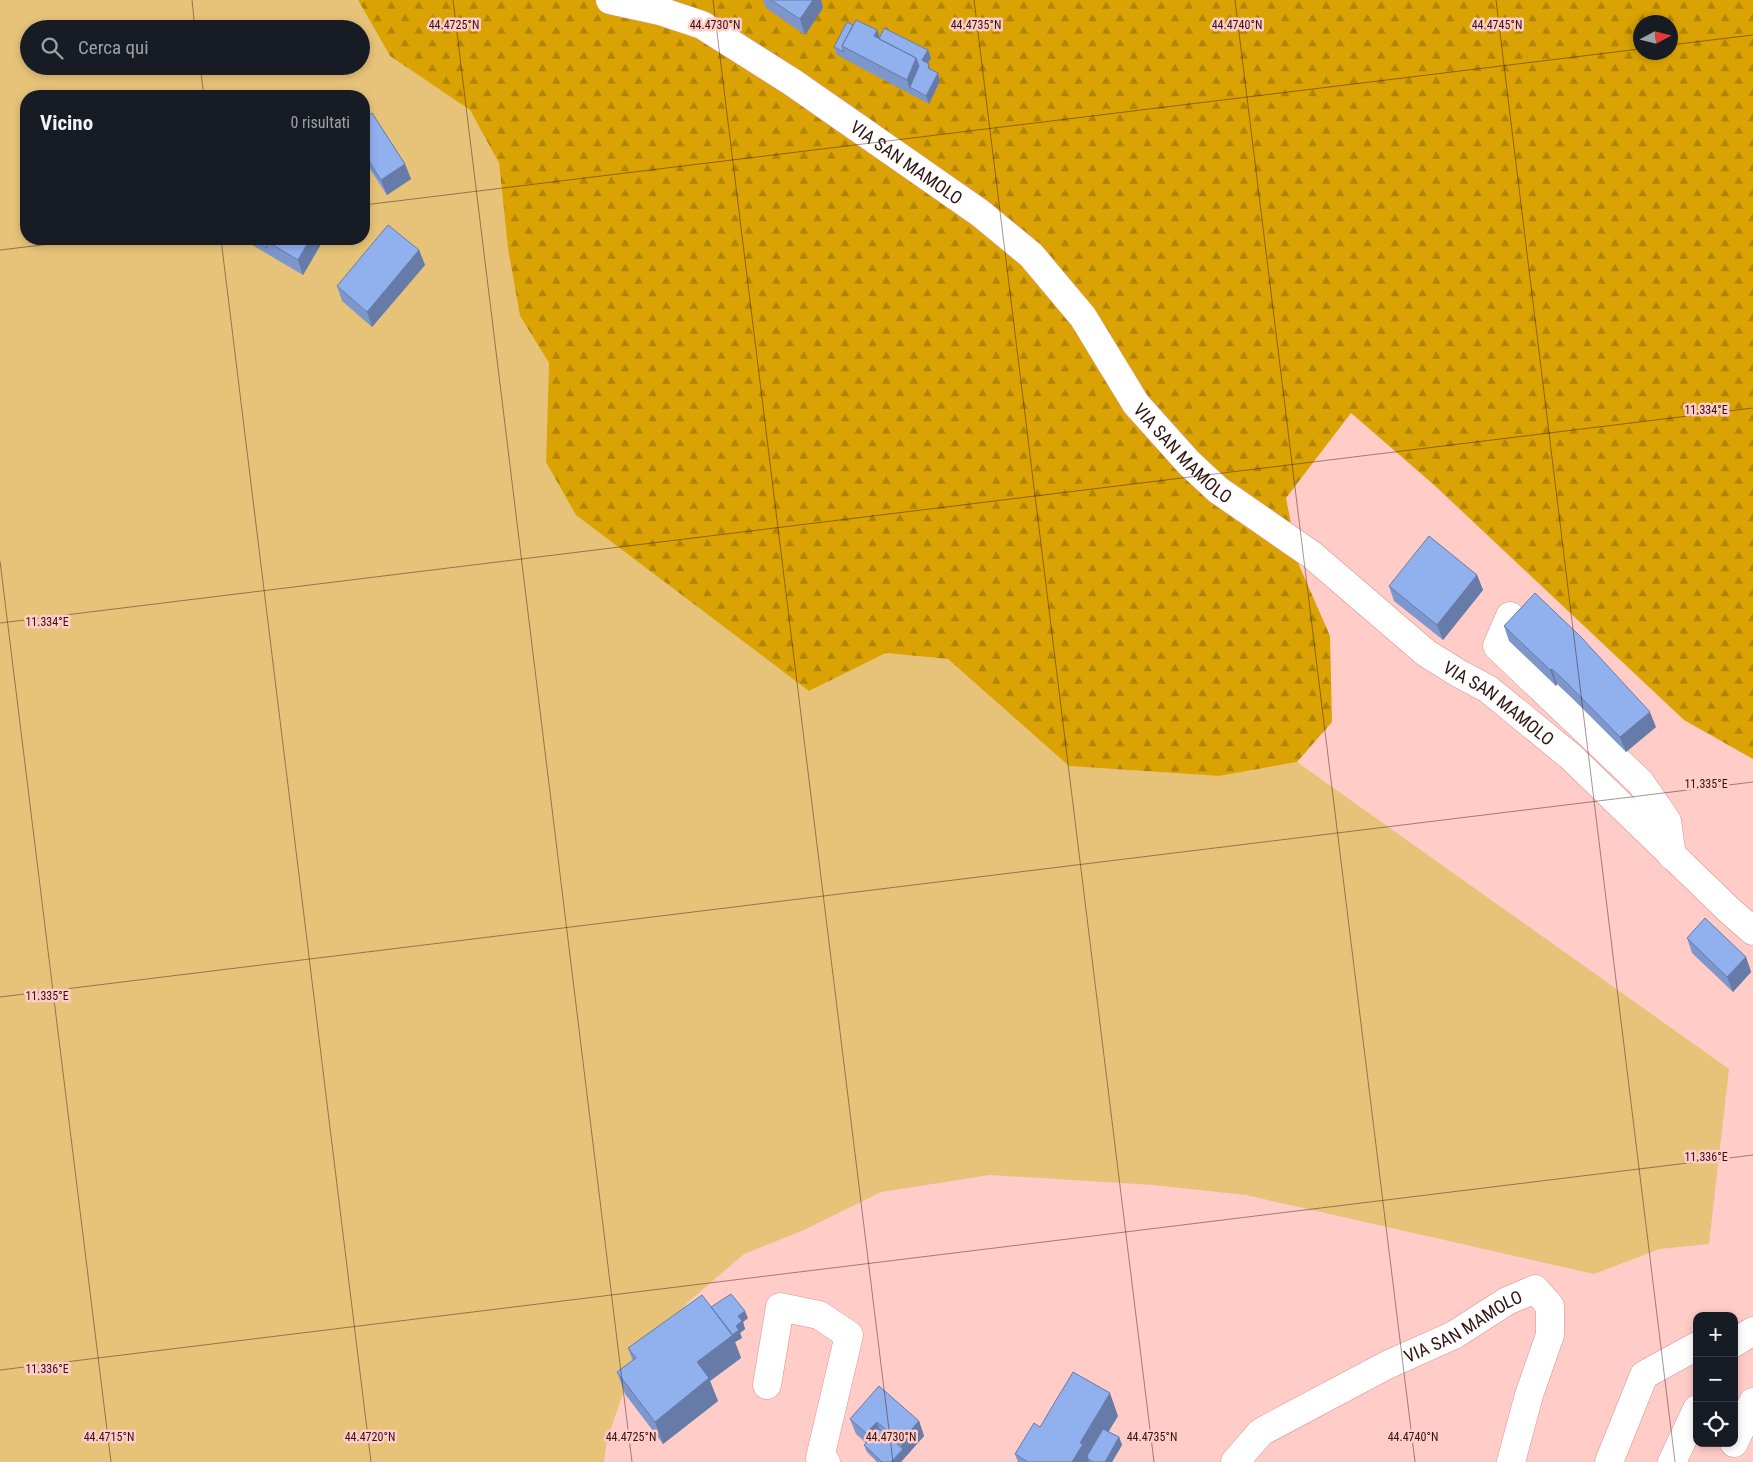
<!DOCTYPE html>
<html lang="it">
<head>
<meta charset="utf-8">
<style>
	:root { --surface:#171b24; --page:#242831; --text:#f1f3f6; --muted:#9ea1a6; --line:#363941 }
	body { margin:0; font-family:"Roboto Condensed",sans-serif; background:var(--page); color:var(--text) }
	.controls { position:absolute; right:15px; bottom:15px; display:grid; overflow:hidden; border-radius:10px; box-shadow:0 2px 8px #0003 }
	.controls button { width:45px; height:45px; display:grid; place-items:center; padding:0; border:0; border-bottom:1px solid var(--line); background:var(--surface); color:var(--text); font:25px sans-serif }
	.compass { position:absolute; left:1633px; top:15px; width:45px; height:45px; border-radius:50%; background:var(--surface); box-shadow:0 2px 8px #0003; rotate:83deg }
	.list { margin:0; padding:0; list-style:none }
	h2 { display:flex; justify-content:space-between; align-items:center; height:65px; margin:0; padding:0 20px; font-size:21px }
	h2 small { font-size:16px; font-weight:400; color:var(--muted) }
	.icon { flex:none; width:28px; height:28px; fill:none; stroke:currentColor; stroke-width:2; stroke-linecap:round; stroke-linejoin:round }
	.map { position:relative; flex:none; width:1753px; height:1462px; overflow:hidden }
	.search { position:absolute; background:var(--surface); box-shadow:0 2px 8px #0003; left:20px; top:20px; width:350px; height:55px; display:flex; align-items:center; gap:12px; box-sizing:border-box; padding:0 18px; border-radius:28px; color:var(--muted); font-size:19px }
	.panel { position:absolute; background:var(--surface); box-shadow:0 2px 8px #0003; left:20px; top:90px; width:350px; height:155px; border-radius:20px }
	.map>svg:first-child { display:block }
</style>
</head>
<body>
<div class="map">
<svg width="1753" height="1462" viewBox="0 0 1753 1462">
	<defs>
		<pattern id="forest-firs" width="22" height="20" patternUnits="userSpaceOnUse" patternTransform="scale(1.25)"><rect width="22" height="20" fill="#daa303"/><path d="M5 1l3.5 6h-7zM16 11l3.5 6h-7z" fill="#b18404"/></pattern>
	</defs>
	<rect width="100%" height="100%" fill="#ffccc8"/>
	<path fill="#e7c379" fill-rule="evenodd" d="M0,0H358L390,56L470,110L499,163L508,249L520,316L549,363L546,462L809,691L886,653L948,659L1069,766L1219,776L1297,762L1729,1069L1709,1244L1660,1249L1594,1274L1246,1195L1153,1185L990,1175L881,1192L804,1230L744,1254L687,1303L631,1370L607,1440L604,1462H0ZM29,29H361V66H29ZM26,96H364V239H26Z"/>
	<path fill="url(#forest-firs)" fill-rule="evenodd" d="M358,0H1753V759L1684,720L1433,484L1351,413L1286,498L1299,565L1330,636L1332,722L1297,762L1219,776L1069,766L948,659L886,653L809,691L576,515L546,462L549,363L520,316L508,249L499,163L470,110L390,56ZM1640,22H1670V52H1640Z"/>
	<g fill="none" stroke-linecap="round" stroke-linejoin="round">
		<defs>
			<g id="minor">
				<path id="s1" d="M610,0L660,11L702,25L792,82L980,213L1031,255L1083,317L1136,404L1189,463L1218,490L1312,555L1426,653L1458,673L1488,689L1570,756L1729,910L1753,931"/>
				<path d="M1510,616L1497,646L1640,782L1667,821L1672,856"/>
				<path d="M767,1385L780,1307L819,1315L849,1335L820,1458L826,1462"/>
				<path d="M1734,1443L1753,1402"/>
				<path id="s2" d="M1235,1462L1261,1432L1387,1365L1454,1335L1507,1301L1535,1289L1550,1306V1335L1529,1395L1511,1462"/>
				<path d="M1609,1462L1644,1375L1697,1346"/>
			</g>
			<path id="major" d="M1734,1343L1753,1331
				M1672,1462L1697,1409"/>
		</defs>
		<use href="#minor" stroke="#df908a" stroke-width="29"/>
		<use href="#major" stroke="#df908a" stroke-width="29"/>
		<use href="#minor" stroke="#fff" stroke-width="28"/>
		<use href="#major" stroke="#fff" stroke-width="28"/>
	</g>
	<path fill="#7d97cd" d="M763,0H821L823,8L805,35L766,8Z
		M853,25L877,30L880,38L928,50L931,58L927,63L931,70L940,81L929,104L837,55L834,47Z
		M364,119L405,164L411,179L387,195L364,160Z
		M242,239H324L303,275Z
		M419,250L425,265L372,327L342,301L337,286Z
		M1477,575L1483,590L1443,640L1394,601L1389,586Z
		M1504,626L1656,727L1626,752L1571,697L1557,684L1556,686L1509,641Z
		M1687,938L1746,957L1751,972L1733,992L1692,953Z
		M748,1318L743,1322L745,1329L740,1333L742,1338L735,1342L741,1358L710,1381L718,1401L663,1444L625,1394L617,1372L633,1361L628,1348Z
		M1118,1416L1108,1431L1119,1437L1122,1445L1112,1462H1018L1015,1454L1040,1427Z
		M850,1419L919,1421L924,1436L901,1462H877L867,1452L864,1445L866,1443L856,1434Z"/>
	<path fill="#667ba7" d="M813,0H821L823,8L805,35L800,19Z
		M877,30L883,46L874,36Z
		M928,50L931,58L925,68L922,60Z
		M916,58L922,73L910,87L912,95L907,80Z
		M938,73L940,81L929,104L926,96Z
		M405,164L411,179L387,195L381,180Z
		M310,239H324L303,275L298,260Z
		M419,250L425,265L372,327L367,312Z
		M1477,575L1483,590L1443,640L1437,625Z
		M1552,669L1557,684L1556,686L1550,670Z
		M1650,712L1656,727L1626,752L1620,737Z
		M1746,957L1751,972L1733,992L1727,977Z
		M745,1311L748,1318L743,1322L745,1329L740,1333L742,1338L735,1342L741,1358L710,1381L718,1401L663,1444L655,1422L697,1362L736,1326L738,1316Z
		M1110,1393L1118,1416L1091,1461L1088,1459L1089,1462H1072L1080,1443Z
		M919,1421L924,1436L901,1462H891L903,1449L900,1442Z
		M877,1422L882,1437L871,1448L866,1433Z
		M1119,1437L1122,1445L1112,1462H1105Z"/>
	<path fill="#91b0ee" stroke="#667ba7" d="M771,0H813L800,19Z
		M856,20L877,30L874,36L916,58L907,80L842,46Z
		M847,22L853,25L842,46L844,52L834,47Z
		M884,28L928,50L922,60L929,64L928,68L938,73L926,96L910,87L919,66L916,58L879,39Z
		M372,113L405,164L381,180L364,153V119Z
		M388,225L419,250L367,312L337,286Z
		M252,239H266L265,240L267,248Z
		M266,239H310L298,260L265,240Z
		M1429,536L1477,575L1437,625L1389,586Z
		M1535,593L1581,637L1650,712L1620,737L1566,682L1552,669L1550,670L1504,626Z
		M1705,918L1746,957L1727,977L1687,938Z
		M731,1294L745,1311L738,1316L742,1321L736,1326L739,1330L732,1335L711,1307Z
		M702,1295L733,1335L697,1362L709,1378L655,1422L617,1372L636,1358L628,1348Z
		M1073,1372L1110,1393L1080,1443L1083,1444L1072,1462H1028L1015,1454L1034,1423L1040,1427Z
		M879,1386L919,1421L900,1442L877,1422L866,1433L850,1419Z
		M879,1429L903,1449L891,1462H882L864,1445Z
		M1103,1429L1119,1437L1105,1462H1093L1088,1459L1087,1456Z"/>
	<path fill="none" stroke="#321413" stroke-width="1" stroke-opacity="0.45" d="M192,0L195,29M453,0L632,1462M713,0L893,1462M974,0L1154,1462M1235,0L1415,1462M1496,0L1675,1462M1670,45L1753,35M200,66L204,96M364,205L1640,49M221,239L371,1462M0,250L92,239M0,561L111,1462M0,623L1753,408M0,997L1753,782M0,1370L1753,1155"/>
	<g text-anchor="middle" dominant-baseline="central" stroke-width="5" stroke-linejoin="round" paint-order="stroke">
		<g font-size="18" fill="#321413" stroke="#ffccc8">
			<text stroke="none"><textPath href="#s1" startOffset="342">VIA SAN MAMOLO</textPath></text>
			<text stroke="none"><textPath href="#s1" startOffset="748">VIA SAN MAMOLO</textPath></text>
			<text stroke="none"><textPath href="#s1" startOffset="1152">VIA SAN MAMOLO</textPath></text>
			<text stroke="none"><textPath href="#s2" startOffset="268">VIA SAN MAMOLO</textPath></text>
		</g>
	</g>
	<g font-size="12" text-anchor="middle" fill="#321413" stroke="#ffccc8" stroke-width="5" stroke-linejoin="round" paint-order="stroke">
		<text x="454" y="29">44.4725°N</text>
		<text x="715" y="29">44.4730°N</text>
		<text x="976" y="29">44.4735°N</text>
		<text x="1237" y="29">44.4740°N</text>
		<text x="1497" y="29">44.4745°N</text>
		<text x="1706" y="414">11.334°E</text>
		<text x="47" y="626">11.334°E</text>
		<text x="1706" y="788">11.335°E</text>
		<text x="47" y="1000">11.335°E</text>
		<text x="1706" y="1161">11.336°E</text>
		<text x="47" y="1373">11.336°E</text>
		<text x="109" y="1441">44.4715°N</text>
		<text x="370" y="1441">44.4720°N</text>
		<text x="631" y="1441">44.4725°N</text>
		<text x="891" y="1441">44.4730°N</text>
		<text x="1152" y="1441">44.4735°N</text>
		<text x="1413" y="1441">44.4740°N</text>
	</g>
</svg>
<div class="controls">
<button>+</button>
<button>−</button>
<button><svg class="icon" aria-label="locate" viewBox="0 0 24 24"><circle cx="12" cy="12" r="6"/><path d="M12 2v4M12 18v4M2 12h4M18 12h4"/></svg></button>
</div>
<svg class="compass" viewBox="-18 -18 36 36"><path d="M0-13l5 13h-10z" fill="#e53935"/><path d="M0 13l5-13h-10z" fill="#9ea1a6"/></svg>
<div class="search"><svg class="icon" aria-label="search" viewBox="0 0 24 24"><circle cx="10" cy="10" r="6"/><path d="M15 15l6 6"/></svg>Cerca qui</div>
<section class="panel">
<h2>Vicino<small>0 risultati</small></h2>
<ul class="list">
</ul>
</section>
</div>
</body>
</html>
